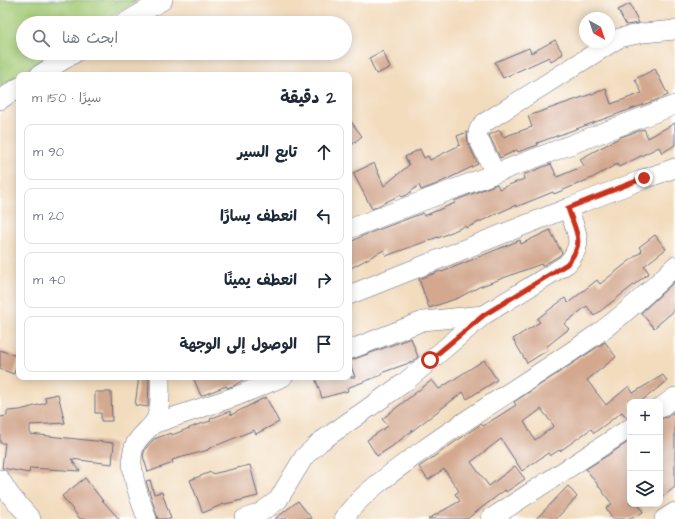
<!DOCTYPE html>
<html lang="ar">
<head>
<meta charset="utf-8">
<style>
	:root { --surface:#fff; --page:#f6f6f7; --text:#1f2937; --muted:#747a83; --line:#e0e1e3 }
	body { margin:0; font-family:"Architects Daughter","Playpen Sans Arabic",sans-serif; background:var(--page); color:var(--text); direction:rtl }
	.controls { position:absolute; right:12px; bottom:12px; display:grid; overflow:hidden; border-radius:8px; box-shadow:0 2px 10px #0003 }
	.controls button { width:36px; height:36px; display:grid; place-items:center; padding:0; border:0; border-bottom:1px solid var(--line); background:var(--surface); color:var(--text); font:20px sans-serif }
	.compass { position:absolute; left:579px; top:12px; width:36px; height:36px; border-radius:50%; background:var(--surface); box-shadow:0 2px 10px #0003; rotate:140deg }
	.stop { position:absolute; width:12px; height:12px; margin:-9px; border:3px solid #c8321e; border-radius:50%; background:#fff }
	.stop.end { background:#c8321e; border-color:#fff; box-shadow:0 1px 4px #0008 }
	.list { margin:0; padding:0; list-style:none }
	h2 { display:flex; justify-content:space-between; align-items:center; height:52px; margin:0; padding:0 16px; font-size:17px }
	h2 small { font-size:13px; font-weight:400; color:var(--muted) }
	.list li { display:grid; grid-template-columns:26px 1fr auto; gap:12px; align-items:center; box-sizing:border-box; height:56px; margin:0 8px 8px; padding:0 8px; border:1px solid var(--line); border-radius:8px }
	.list b { display:block; font-size:15px; white-space:nowrap }
	.list em { font-size:13px; font-style:normal; color:var(--muted) }
	.icon { flex:none; width:22px; height:22px; fill:none; stroke:currentColor; stroke-width:2; stroke-linecap:round; stroke-linejoin:round }
	.map { position:relative; flex:none; width:675px; height:519px; overflow:hidden; direction:ltr }
	.search { position:absolute; background:var(--surface); box-shadow:0 2px 10px #0003; left:16px; top:16px; width:336px; height:44px; display:flex; align-items:center; gap:10px; box-sizing:border-box; padding:0 14px; border-radius:22px; color:var(--muted); font-size:15px }
	.panel { position:absolute; background:var(--surface); box-shadow:0 2px 10px #0003; left:16px; top:72px; width:336px; height:308px; border-radius:8px; direction:rtl }
	.map>svg:first-child { display:block }
</style>
</head>
<body>
<div class="map">
<svg width="675" height="519" viewBox="0 0 675 519">
	<rect width="100%" height="100%" fill="#fff"/>
	<filter id="ink" filterUnits="userSpaceOnUse"><feTurbulence type="fractalNoise" baseFrequency=".025" numOctaves="2"/><feDisplacementMap in="SourceGraphic" scale="8" xChannelSelector="R" yChannelSelector="G"/><feConvolveMatrix kernelMatrix="1 2 1 2 8 2 1 2 1" color-interpolation-filters="sRGB"/></filter>
	<filter id="wash" filterUnits="userSpaceOnUse"><feTurbulence type="fractalNoise" baseFrequency=".012" numOctaves="4" result="noise"/><feDisplacementMap in="SourceGraphic" scale="16" xChannelSelector="R" yChannelSelector="G"/><feGaussianBlur stdDeviation="0.9" result="paint"/><feColorMatrix in="noise" values="0 0 0 0 0 0 0 0 0 0 0 0 0 0 0 0 0 1.4 0 .05"/><feComposite in="paint" operator="in"/></filter>
	<g filter="url(#wash)">
		<rect width="100%" height="100%" fill="#f2dcbe"/>
		<path fill="#a3c973" stroke="#5f7c68" d="M0,0H138L102,23H23V53H54L0,87Z"/>
		<g id="blocks">
			<path fill="#d3a88f" fill-rule="evenodd" d="M630,4L639,23L626,25L618,10Z
				M555,40L563,54L551,61L549,57L503,78L495,62L529,48L531,53Z
				M383,51L390,68L376,74L369,58Z
				M655,69L668,95L662,98L537,143L538,145L518,152L517,150L500,158L489,135L500,130L503,137L532,127L528,116L606,89L611,104L642,93L635,79Z
				M349,119L362,136L349,147Z
				M675,123V145L662,153L659,147L619,167L617,164L592,178L554,194L553,192L516,207V205L466,228L465,226L438,238V237L386,256L384,250L349,269V243L362,236L423,213L424,216L455,203L454,201L497,184L499,189L524,179L523,175L551,164L557,177L584,166L580,159L621,137L644,129L648,138Z
				M467,132L468,143L478,164L437,184L421,190L419,185L407,195L402,197L400,195L372,209L353,173L374,163L384,186L409,165L405,157L420,149L424,158L428,156L430,160L460,145L457,136Z
				M550,230L562,253L559,256L542,266L541,264L479,287L458,298L429,308L419,279L441,271L442,272L520,240L521,244Z
				M655,235L666,249L644,266L649,273L594,316L587,306L564,324L569,329L546,347L548,350L527,363L513,339L540,322L537,319L565,298L568,303L597,280L600,284L642,251L639,247Z
				M675,281V310L654,328L641,313Z
				M411,338L418,357L412,362L381,373L382,375L347,388L348,391L322,398L315,377H355L349,361Z
				M605,342L616,357L587,380L606,405L629,386L633,393L663,375L667,381L640,402H630V417L627,418L622,412L594,433L591,429L560,451L559,450L550,456L548,453L522,471L501,439L471,462L489,486L515,466L525,479L506,492L505,490L467,519H428L460,501L455,494L459,491L444,469L428,480L419,467L481,424L483,426L516,405L514,402ZM541,409L554,426L535,440L524,422Z
				M0,350L19,357L14,374L0,369Z
				M484,360L497,380L467,399L463,392L391,447L377,456L367,440L388,426L382,419L432,380L439,389Z
				M139,377L149,378L148,407L135,405Z
				M193,377H248L233,386L227,388L226,386L201,396Z
				M95,392H111L112,421H101V413H95Z
				M58,394L65,423L30,425V434L114,443L112,464L71,459L80,471L30,468L29,473L2,468L5,443H0V417L7,416V411L20,410L46,403L45,397Z
				M266,397L279,422L256,434L254,430L208,449V450L172,460L173,463L148,472L143,456L145,449L154,439L171,433L172,435L197,425L211,421L210,419L230,411L231,415Z
				M675,411V487L660,499V419L667,417Z
				M630,441V504H638L643,512L631,519H613L606,508L612,504L586,469Z
				M250,465L258,496L221,505L203,513L190,480L211,472L212,474Z
				M85,478L103,501L119,519H80L62,496Z
				M150,480L154,494L162,492L171,519H158L146,481Z
				M568,486L577,497L556,519H536Z
				M298,501L312,519H275Z"/>
		</g>
	</g>
	<g filter="url(#ink)">
		<use href="#blocks" fill-opacity="0" stroke="#666c80" stroke-width="1"/>
		<g fill="none" stroke-linecap="round" stroke-linejoin="round">
			<defs>
				<path id="minor" d="M124,23L163,0
					M39,75L75,53
					M0,100L19,87
					M495,173L478,138C477,131 479,128 484,123L619,38L643,33L675,30
					M568,208L644,179L675,168
					M349,229L675,105
					M349,350L423,321L484,315
					M660,408L675,397
					M153,424L237,396L283,377
					M0,479L10,495L31,519
					M147,519C140,499 127,468 134,447C137,438 146,432 152,425C162,413 160,392 160,377
					M244,519L260,513L278,500L304,457L320,442L404,383L484,315L567,264C586,242 576,233 568,208L349,295
					M344,519C357,496 401,466 423,450C480,409 541,374 597,334C625,314 651,290 675,266
					M490,519L630,428
					M664,519L675,512"/>
			</defs>
			<use href="#minor" stroke="#666c80" stroke-width="20"/>
			<use href="#minor" stroke="#fff" stroke-width="19"/>
		</g>
	</g>
	<g fill="none" stroke-linecap="round" stroke-linejoin="round" filter="url(#ink)">
		<path stroke="#c8321e" stroke-width="5" d="M430,360L484,315L567,264C586,242 576,233 568,208L644,178"/>
	</g>
</svg>
<div class="controls">
<button>+</button>
<button>−</button>
<button><svg class="icon" aria-label="layers" viewBox="0 0 24 24"><path d="M12 4l9 5-9 5-9-5zM3 14l9 5 9-5"/></svg></button>
</div>
<svg class="compass" viewBox="-18 -18 36 36"><path d="M0-13l5 13h-10z" fill="#e53935"/><path d="M0 13l5-13h-10z" fill="#747a83"/></svg>
<div class="stop" style="left:430px;top:360px"></div>
<div class="stop end" style="left:644px;top:178px"></div>
<div class="search"><svg class="icon" aria-label="search" viewBox="0 0 24 24"><circle cx="10" cy="10" r="6"/><path d="M15 15l6 6"/></svg>ابحث هنا</div>
<section class="panel">
<h2>2 دقيقة<small>سيرًا · 150 m</small></h2>
<ul class="list">
<li><svg class="icon" aria-label="ahead" viewBox="0 0 24 24"><path d="M12 20V5M6 11l6-6 6 6"/></svg><div><b>تابع السير</b></div><em>90 m</em></li>
<li><svg class="icon" aria-label="left" viewBox="0 0 24 24"><path d="M17 20v-9H6M10 6l-5 5 5 5"/></svg><div><b>انعطف يسارًا</b></div><em>20 m</em></li>
<li><svg class="icon" aria-label="right" viewBox="0 0 24 24"><path d="M7 20v-9h11M14 6l5 5-5 5"/></svg><div><b>انعطف يمينًا</b></div><em>40 m</em></li>
<li><svg class="icon" aria-label="arrive" viewBox="0 0 24 24"><path d="M6 21V4h12l-3 4 3 4H6"/></svg><div><b>الوصول إلى الوجهة</b></div></li>
</ul>
</section>
</div>
</body>
</html>
